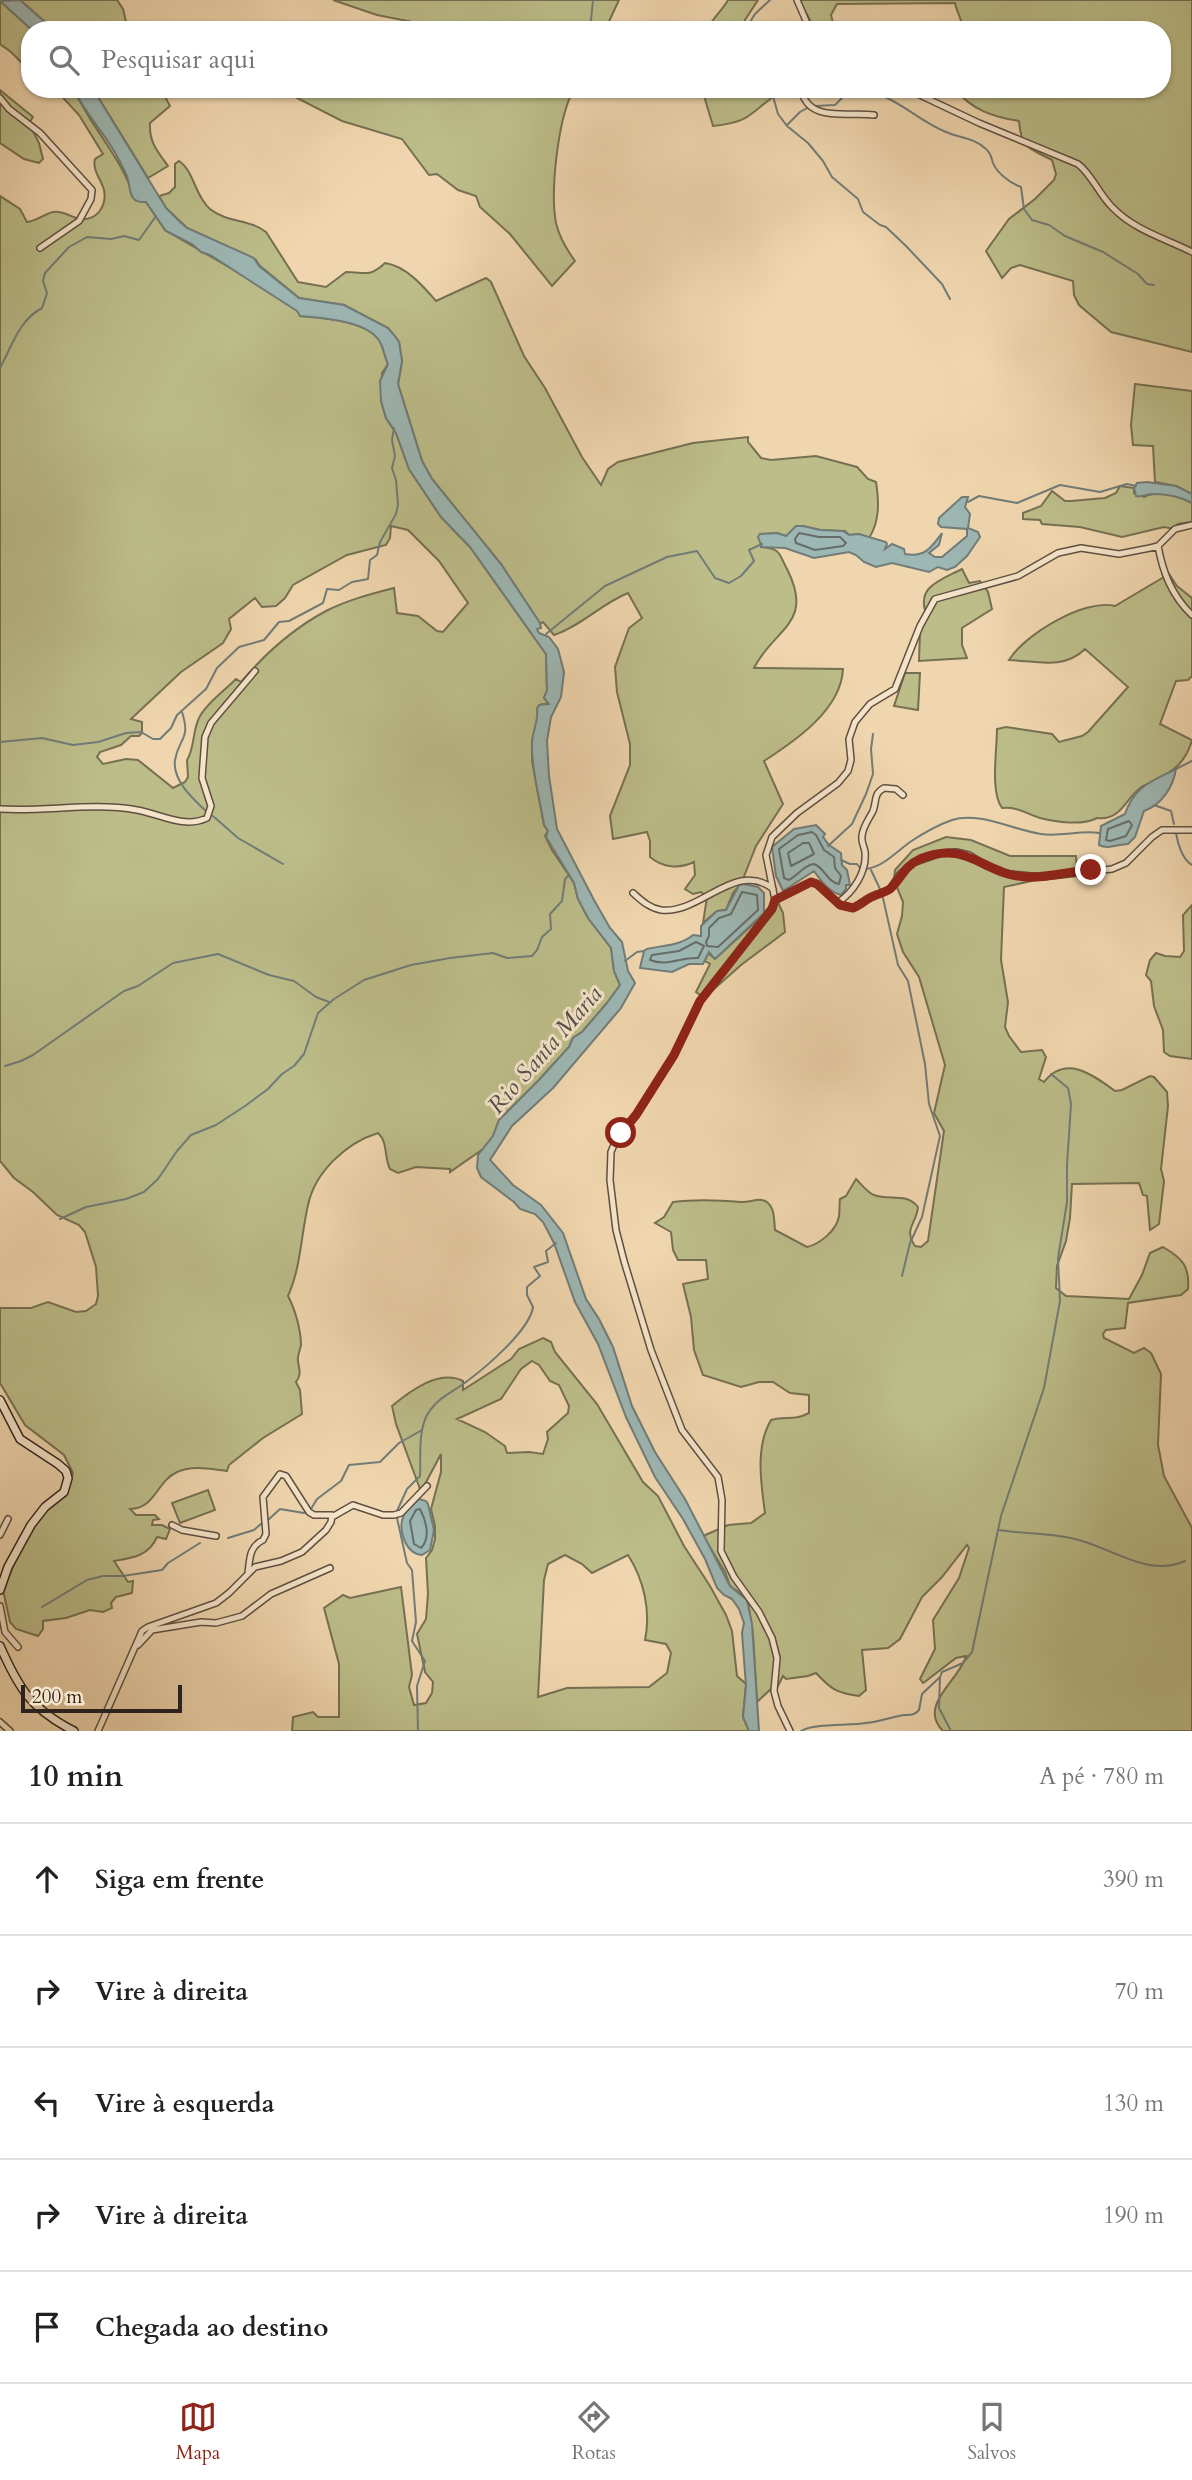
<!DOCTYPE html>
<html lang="pt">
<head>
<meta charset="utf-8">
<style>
	:root { --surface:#fff; --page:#f6f6f6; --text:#222; --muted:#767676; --line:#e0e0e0; --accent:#8f2418 }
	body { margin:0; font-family:Cardo,serif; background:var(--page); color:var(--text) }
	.scale { position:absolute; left:21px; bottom:18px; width:161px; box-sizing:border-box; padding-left:7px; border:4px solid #2f231d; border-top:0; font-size:19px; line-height:24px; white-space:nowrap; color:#2f231d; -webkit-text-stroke:5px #f5e4ca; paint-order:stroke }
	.stop { position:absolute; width:21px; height:21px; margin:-16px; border:5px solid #8f2418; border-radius:50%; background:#fff }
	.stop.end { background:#8f2418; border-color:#fff; box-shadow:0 2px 7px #0008 }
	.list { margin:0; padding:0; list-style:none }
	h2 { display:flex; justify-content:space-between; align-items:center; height:91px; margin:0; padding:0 28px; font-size:30px }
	h2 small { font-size:23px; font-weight:400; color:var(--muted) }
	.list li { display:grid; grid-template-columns:46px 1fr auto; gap:21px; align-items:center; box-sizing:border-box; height:112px; padding:0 28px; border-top:2px solid var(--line) }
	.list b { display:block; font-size:26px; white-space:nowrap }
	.list em { font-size:23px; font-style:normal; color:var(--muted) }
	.icon { flex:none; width:38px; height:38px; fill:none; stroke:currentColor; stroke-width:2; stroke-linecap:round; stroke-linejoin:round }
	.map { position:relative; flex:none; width:1192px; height:1731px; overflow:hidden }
	.search { position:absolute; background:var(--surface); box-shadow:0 2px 5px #0004; left:21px; right:21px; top:21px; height:77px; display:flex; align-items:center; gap:18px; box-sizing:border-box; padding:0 24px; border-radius:28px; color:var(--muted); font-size:26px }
	.sheet { height:651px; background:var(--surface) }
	nav { display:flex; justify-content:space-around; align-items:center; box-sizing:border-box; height:98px; border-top:2px solid var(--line); background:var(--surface); font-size:19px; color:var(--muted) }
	nav a { display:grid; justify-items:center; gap:4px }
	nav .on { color:var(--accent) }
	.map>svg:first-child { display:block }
</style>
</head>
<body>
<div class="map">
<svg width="1192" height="1731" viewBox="0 0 1192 1731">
	<rect width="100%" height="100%" fill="#f0d6ae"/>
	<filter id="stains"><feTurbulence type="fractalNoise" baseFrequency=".00286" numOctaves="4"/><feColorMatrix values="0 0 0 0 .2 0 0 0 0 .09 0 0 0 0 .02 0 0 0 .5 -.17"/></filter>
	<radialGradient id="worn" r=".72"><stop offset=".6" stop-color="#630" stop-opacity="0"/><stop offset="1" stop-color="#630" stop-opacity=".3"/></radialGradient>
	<path fill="#bcbd89" stroke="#767053" stroke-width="2" fill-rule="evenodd" d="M20,0H117L123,9L128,30H54Z
		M333,0H619L605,30H423V24L377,15Z
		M728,0H758L745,20V30H707C713,17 722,11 728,0Z
		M799,0H1192V352L1111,332L1079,305L1074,295L1073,281L1020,265L1011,268L1002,278L986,251L1009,219L1035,199L1054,180L1056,174L1052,160C1029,148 1021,149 1019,121C993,117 972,110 955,89H1162V30H963C962,19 957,13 955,3L837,4L831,15L833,23L840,30H812L810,20Z
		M0,1L32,30H30V71L11,52L0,44Z
		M55,89H74C92,130 121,155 135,200L146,202L165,230L260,285L298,311L300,316C321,318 370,320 381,343C384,350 385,358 388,364L382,373L381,401L386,418L396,433L409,469L441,517L470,547L546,654L547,690L544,698L549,703L539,705L537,711L539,716L532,741V761L544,825L548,831L545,836L552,850L574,883L578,899L588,918L611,948L614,971L620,985L607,1003L582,1032L573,1038L569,1047L538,1081L499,1120L493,1136L483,1149L450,1172V1169L416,1167L398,1173L390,1169C384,1157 388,1142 378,1133C346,1143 315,1172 308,1205C301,1235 301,1267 288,1296C295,1309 301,1330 301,1345C300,1351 297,1356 298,1361C299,1370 302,1374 296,1382L300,1390L302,1414L263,1438L229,1465L227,1471C210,1469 193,1465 177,1472C156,1482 156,1508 130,1509L136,1515H155L159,1519L153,1520L152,1525H162L170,1529L166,1539L157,1537C149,1556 132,1558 114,1561L128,1582L133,1581L132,1593L116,1597L111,1603L112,1608L103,1612L90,1610L66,1618L43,1621V1629L38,1636L16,1629L10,1622L3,1590L34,1517L68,1486L73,1473L64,1455L25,1425L0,1383V1308H31L48,1302L76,1312L86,1311L96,1304L98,1296L96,1267L85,1232L79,1225L57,1215L33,1192L14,1178L0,1161V196L20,209L27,222C37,221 44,214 53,212C63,210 70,217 80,219C97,221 107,206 104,190C101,179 92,170 95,159L103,154L79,115ZM391,526L408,530L439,561L468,603L443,632L437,631L418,616L397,613L394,588C371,594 347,600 326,611C294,628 264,655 241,682L236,679C224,691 208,702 200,716C192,730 195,748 187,760L188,777L185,782L173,788L138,760L126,759L103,764L97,757L100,752L121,745L131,736H139L142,733V722L131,719L181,672L223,643L231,629L229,619L255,598L262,607L276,606L285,598L293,585L347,555L386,545L390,538Z
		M93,89H161L170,106L150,123C149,142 157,151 168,166L148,178Z
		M285,89H574C558,117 550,191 556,223C559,236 567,250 575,261L552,286L510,234L480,207L476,196L458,190L437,174L429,175L402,139L342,121L293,96Z
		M702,89H763L773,97C747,116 749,122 713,126Z
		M0,90L33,117L29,123L39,143L43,159L39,163L24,159L0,143Z
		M179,161C194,171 195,196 210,209C227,223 250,219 266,232L298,282L326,287L346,272C365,272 369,278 385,263C406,266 423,286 436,301L486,278L491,282L524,356L545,388L582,457L601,485L608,469L618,462L693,443L748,437V442L761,458L771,460L816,456L857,467L868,479L876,482C879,501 880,521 869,538L859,534L849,535L845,531L820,530L803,526L786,536L777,533L760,534L761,547C781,549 778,552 787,569C815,624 774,628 754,668L843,669C841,710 795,741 764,761L783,804L756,846L741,884L733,893L726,910L717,911L703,923L707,897L701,892L693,894L685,889L695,875L694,862C679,869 663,868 650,857V841L647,832L613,839L610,816L630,765V744L617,692L615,667L629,628L642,618L628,593C601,604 581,626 554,635L543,622L540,624L501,564L432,479L422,461L398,384L402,361L399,342L394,335L388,328L344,305L299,298L259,265L256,260L187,228L166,208L159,196L169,193L175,187V164Z
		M1135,384L1192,391V494L1176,486L1155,482L1153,446L1133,445L1131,425Z
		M1120,486L1134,488V493L1144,497C1157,490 1179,496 1192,503V522L1178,524L1174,529L1164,527L1122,537L1080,527L1042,524L1040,520L1023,519V513L1041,506L1052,491L1065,501H1071L1105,498L1116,493Z
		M962,569L969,583L980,581L988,592L992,609L962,628V645L967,658L919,661L920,632L927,616C915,587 939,581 962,569Z
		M1169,574L1177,586L1192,598V676L1188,680L1176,681L1160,724L1192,740C1186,762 1173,772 1153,782C1148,784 1143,785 1139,789C1125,800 1120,821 1097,818C1082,826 1056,822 1040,818C1027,814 1016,806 1002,808C990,792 997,750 997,729L1006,727L1052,734L1059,742L1082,736L1088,732L1128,687L1085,649C1064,670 1036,661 1009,660C1024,635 1085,598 1115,606Z
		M905,673H920L918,710L894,706Z
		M946,837L971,840L1010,856H1076L1077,871L1004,887L1001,960L1008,1002L1005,1027L1009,1036L1021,1052L1042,1050L1046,1057L1039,1079L1044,1082C1066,1054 1093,1075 1115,1091L1122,1090L1150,1076L1154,1077L1167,1092L1168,1106L1161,1169L1164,1181L1159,1224L1150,1230L1147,1196L1143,1195L1139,1183L1072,1184L1070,1218L1066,1241L1057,1266L1056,1288L1066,1296L1129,1299L1142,1275L1150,1253L1163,1247C1182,1258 1190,1266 1188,1289L1181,1295L1128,1303L1125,1328L1106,1330L1103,1334L1104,1338L1134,1353L1144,1348L1151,1353L1161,1374L1158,1445L1164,1476L1192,1528V1731H943C917,1705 960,1680 966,1656L956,1658L926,1681L923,1683L920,1679L935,1649L933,1620L959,1578L969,1548L967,1545L942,1577L922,1597L900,1639L888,1648L862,1650L866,1690L859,1696C836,1693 831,1689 816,1673L808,1676L786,1679L783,1676L776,1690L773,1687L757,1702L753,1634L748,1602L740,1593L730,1586L725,1572L703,1536L728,1525L751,1523L765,1513C761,1483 755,1447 771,1420C787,1416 794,1421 809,1413V1395L790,1393L773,1382H759L741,1387L703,1375L694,1350L691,1317L683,1284L708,1279L706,1260H678L673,1250L671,1232L655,1223L664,1217L673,1202C696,1199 718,1200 741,1202C750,1203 760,1196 768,1203C775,1209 774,1222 775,1230L807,1247C820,1244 837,1230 839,1216C840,1210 839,1205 840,1199L846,1196L856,1179C861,1184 868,1193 874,1195C889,1201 906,1192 918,1207C917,1223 903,1229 915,1246L921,1247L928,1241L944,1131L934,1113L945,1065L919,977L903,952L897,934L902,916L903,902L894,880L895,870L913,850Z
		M776,898L783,913L785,932L741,965L704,998L696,992L710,964L705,961L708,953L715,959L762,916Z
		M1192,905V1059L1170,1056L1164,1052L1163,1030L1154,1006L1151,981L1146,975L1150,960L1156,953L1165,956L1180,957L1184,951L1183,915Z
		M543,1338L551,1342L555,1352L597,1404L643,1482L658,1496L684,1546L710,1586L726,1615L732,1631L737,1676L746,1684L743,1717L749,1731H292L293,1717L313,1712L318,1717H339V1664L324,1608L343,1595L350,1598L401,1587L412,1675L409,1687L414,1705L426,1703L432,1693L433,1682L425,1672L417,1634L426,1619L428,1594L426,1558L432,1550L435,1539V1526L431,1509L441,1472V1454L424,1486L420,1489L396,1424L392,1406C410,1391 439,1369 463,1381V1390L511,1359L519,1349ZM532,1361L539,1365L550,1381L559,1385L569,1406L568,1413L547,1432L548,1439L543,1454L529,1452L507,1453L505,1446L485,1432L457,1419L501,1399L521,1369ZM565,1555L582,1564L592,1573L628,1555C644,1580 651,1611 645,1640L666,1644L671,1653L667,1673L649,1687L567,1688L538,1697L544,1580L548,1564Z
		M208,1490L215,1510L180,1523L172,1503Z"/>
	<path fill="#9db7b4" stroke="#717c78" stroke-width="2" d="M20,0L54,30H32L0,1Z
		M74,89H93L166,208L179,221L187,228L254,258L259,266L299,298L344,305L388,328L394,335L399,342L402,361L398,384L422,461L432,479L501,564L540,623L541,628L537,629L539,633L549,637L558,649L564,672L561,697L551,717L547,741L549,776L557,829L594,900L610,928L622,942L628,971L635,983L621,1008L553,1088L512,1126L490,1160L513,1185L541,1205L563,1233L586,1299L599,1319L613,1347L632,1406L655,1452L685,1499L730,1586L747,1600L752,1624L759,1731H749L743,1717L746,1686L742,1633L744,1623L739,1609L732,1599L724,1595L717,1588L705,1559L683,1519L655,1477L626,1417L598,1344L575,1302L554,1243L543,1222L535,1214L520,1209L514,1202L481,1177L477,1168L478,1155L493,1136L499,1120L538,1081L569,1047L573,1038L582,1032L607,1003L620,985L614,971L611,948L588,918L578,899L574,883L546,837L548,831L544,825C540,799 532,773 532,747C531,733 539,722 537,709L539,705L549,704L544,698L547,690L546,654L470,547L441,517L409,469L396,433L386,418L381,401L380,381L388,364C385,358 384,350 381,344C370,320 321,318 300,316L297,311L210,255L201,252L192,244L166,231L146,202C129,203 131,192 128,180C127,174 122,166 119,160C107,135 85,115 74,89Z
		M1147,482L1176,486L1192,494V503C1180,496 1166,494 1153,494C1146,494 1143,497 1136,496L1134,488L1137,483Z
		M962,497H968L965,507L970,514L968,528L978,532L980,537L967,556L955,567L947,570L938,567L929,572L892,563L876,567L864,562L856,555L849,552L814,558L785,548L762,547L758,537L760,534L777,533L786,536L796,526H803L820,530L843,531L849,535L859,534L886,542L887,544L885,549L892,544L904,549L905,554C926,558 932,546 942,533L939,545L929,553L935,557H942L967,536V529L941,527L938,524L939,518Z
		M1176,769C1173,788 1161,805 1144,811L1135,837L1128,844C1117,844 1109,850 1099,845L1101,826L1125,814C1135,786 1150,782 1176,769Z
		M816,825L825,834L823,837L829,845L841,853L842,865L847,870L850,885H846V889L841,895C829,892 821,881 814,871L783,891L776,876L772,847L794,829Z
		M744,884L758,887L764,893V913L715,959L709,952L703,964H689L672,972L640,968L644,951L647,949C663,945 680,946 693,935L701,936V926L717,911L726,910L739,885Z
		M419,1499L426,1501L428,1504L434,1530L430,1550L422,1555C406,1554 398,1531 403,1517C405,1510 414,1503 419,1499Z"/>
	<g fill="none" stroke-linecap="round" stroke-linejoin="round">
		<path stroke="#666d68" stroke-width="2" d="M799,533L819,537H840L846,543L843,546L815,550L796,543L795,539Z
			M1129,821L1132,825L1126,836L1110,841L1106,840L1108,829Z
			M812,832L816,835L824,850L834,857L835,868L841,876L839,884C827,882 825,868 814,864C804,865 798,875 789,880L784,878L779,849L798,835Z
			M803,843H809L814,854L791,866L788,853Z
			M742,892L757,895L758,910L718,947L707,946L706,942L709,936V928L719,918L731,914Z
			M696,942L704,946L698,958C680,957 668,967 650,960L652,955L679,951Z
			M420,1509C426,1520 431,1538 421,1548L414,1544L410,1521L416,1510Z"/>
		<path stroke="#717c78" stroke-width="2" d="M590,30L593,0
			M745,30L755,14L770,0
			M771,89L778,114L787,126L808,143L823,161L832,177L858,199L863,212L880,225L886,227L906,246L942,284L950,299
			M815,106L835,105L849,91C888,86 913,119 946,132C960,138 975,138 986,149C991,153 991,157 993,163C997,173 1010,183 1021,187L1024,209L1032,220L1049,225L1065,236L1103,252L1138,274L1147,284L1154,285
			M787,125L800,112L809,107
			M0,368C12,346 19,320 42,308L47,293L43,281L45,273L69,247L87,237L111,239L124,236L139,240L156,216
			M968,502L979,496L1017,503L1060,485L1100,492L1127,484L1136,486
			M546,634L605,586L667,557L697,551L715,578L729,583L741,576L754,561L749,550L762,544
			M182,712C191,740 179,737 175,760C172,780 193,799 206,811
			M0,742L42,738L73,745L98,742L126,733L141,732L153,739H160L171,728L177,715L206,689L217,668L239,647L264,640L279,622L289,621L323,603L327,589L339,590L352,582L368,579L370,560L377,555L380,542L396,514L398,505L396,480L392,468L395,456L392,440L394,428
			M1174,770L1192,761
			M1154,805L1171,811L1174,824
			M213,816L238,838L283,864
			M1176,833C1178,844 1182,859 1192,865
			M828,846L852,824L866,794L873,774L871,749L873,734
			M841,860L850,864H857L860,868
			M865,869C882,868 896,852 910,842C922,834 938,825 952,820C978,811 1014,830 1041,834C1061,837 1080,830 1099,833
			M871,870L880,889
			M883,898L898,965L908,981L925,1064L929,1104L940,1136L922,1217L910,1243L902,1276
			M625,961L637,952L644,951
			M5,1066L21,1061L33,1055L124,991L138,986L173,963L218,954L269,975L294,981L316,997L329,1002
			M60,1219L86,1207L126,1199L144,1192L158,1179L177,1151L191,1135L216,1125L245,1106L268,1089L282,1074L294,1066L304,1054L318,1013L334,999L364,980L411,965L450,958L493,953L507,958L532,956L537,950L542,937L551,929L550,914L562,901L565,879L569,875
			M311,1509L317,1499L341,1481L349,1465L380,1462L399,1443L422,1430
			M397,1511L407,1489L420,1476C421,1458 418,1435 426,1417C436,1398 450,1394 466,1382C485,1368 530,1330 533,1307L527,1295V1287L540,1276L534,1267L548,1262L546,1251L556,1243
			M397,1518L407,1563L412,1570L416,1622L412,1641L425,1661L417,1686L418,1731
			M268,1520L280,1509L304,1513
			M999,1530C1024,1534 1051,1533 1075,1539C1111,1547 1147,1578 1185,1561
			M228,1538L254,1530L262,1523
			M42,1607L87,1580L103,1576H123L162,1570L168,1563L200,1543
			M940,1677L939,1708L951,1731
			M801,1731C813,1723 849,1726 866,1723C878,1722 888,1718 899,1716C908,1714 913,1717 919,1710L922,1694L940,1677L942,1672L963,1663L972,1652L1001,1516L1044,1388L1060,1301L1058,1258L1067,1202V1165L1071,1104L1068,1088L1051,1074"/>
		<defs>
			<path id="street" d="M797,0L810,30
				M801,89C808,124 849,111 874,115
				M907,89L979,123L1078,164C1092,175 1099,194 1112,207C1134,230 1164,238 1192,252
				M0,98L9,109L40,133L92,190L91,199L79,221L40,248
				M1158,546C1163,573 1172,596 1192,615
				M0,809C46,812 91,802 137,810C160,814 184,829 207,818L211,806L202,778L205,737L211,723L255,671
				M633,893C641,900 649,908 661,910C700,915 736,859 773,889
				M775,900L766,855L772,837L797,813L838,783L848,771L851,760L849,739L855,722L870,704L895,689L920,626L935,599L1018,576L1058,553L1081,548L1119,554L1150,548L1158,546L1175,529L1192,525
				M837,903C853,893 867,872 865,852C864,846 861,842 862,836C863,826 869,819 873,811C877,801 873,794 884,788L896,789L903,795
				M332,1517L353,1505L383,1515H394L401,1513L427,1486
				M172,1525L182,1530L216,1536
				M0,1535L8,1519
				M0,1606L5,1632L18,1647
				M138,1645L152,1630L201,1622L216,1623L242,1616L271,1594L330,1568
				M0,1722L10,1731
				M98,1731L142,1631L148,1627L216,1603L229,1593L255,1567L281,1561L302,1552L326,1530L331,1522L332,1515H314L309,1512L286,1476L280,1474L263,1497L266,1534L263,1540C249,1547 250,1558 248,1573
				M790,1731L778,1706L774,1691L777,1658L772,1638L759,1612L734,1577L721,1551L722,1500L718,1477L682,1430L651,1350L624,1261L616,1230L610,1180L611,1152L616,1140L636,1115L674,1055L700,1001L772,909L775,900L811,882L817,884L840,905L853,908L867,899L890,889L900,874L913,863L941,853L956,852L969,855L987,866L1009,874L1042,877L1112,869L1126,863L1152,837L1162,830H1192"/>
			<path id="secondary" d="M0,1400L20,1439L58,1464L66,1471L68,1478L64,1492L45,1507L31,1525L8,1567L0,1590
				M0,1646C19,1689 31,1709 74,1731"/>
		</defs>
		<use href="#street" stroke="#5f5041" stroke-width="8"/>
		<use href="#secondary" stroke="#2f231d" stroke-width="10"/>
		<use href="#street" stroke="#f5e4ca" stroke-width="5"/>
		<use href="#secondary" stroke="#f5e4ca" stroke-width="7"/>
	</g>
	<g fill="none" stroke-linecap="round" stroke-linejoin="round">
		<path stroke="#8f2418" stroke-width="9" d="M621,1133L636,1115L674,1055L700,1001L772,909L775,900L811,882L817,884L840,905L853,908C861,905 867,898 876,895C881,893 886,892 890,889C902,878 904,866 920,859C969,839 982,875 1027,877C1049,878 1069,871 1091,870"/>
	</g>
	<g text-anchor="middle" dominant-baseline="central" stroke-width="6" stroke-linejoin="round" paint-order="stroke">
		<g font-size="24" font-style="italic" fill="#504f4a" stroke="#f5e4ca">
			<text transform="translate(545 1050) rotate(-49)">Rio Santa Maria</text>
		</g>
	</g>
	<rect width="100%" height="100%" filter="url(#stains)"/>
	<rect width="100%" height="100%" fill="url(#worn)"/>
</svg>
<div class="scale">200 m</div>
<div class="stop" style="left:621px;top:1133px"></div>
<div class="stop end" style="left:1091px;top:870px"></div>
<div class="search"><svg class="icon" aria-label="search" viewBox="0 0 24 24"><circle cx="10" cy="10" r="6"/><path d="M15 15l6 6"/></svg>Pesquisar aqui</div>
</div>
<section class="sheet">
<h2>10 min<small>A pé · 780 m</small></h2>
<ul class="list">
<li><svg class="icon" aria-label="ahead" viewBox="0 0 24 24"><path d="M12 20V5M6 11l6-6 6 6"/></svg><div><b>Siga em frente</b></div><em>390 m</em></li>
<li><svg class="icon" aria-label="right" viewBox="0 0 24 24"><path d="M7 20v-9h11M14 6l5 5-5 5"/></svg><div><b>Vire à direita</b></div><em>70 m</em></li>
<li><svg class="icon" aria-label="left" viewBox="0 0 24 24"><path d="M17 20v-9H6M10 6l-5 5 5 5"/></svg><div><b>Vire à esquerda</b></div><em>130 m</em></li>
<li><svg class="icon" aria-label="right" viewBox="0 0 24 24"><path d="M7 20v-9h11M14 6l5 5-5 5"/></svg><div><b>Vire à direita</b></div><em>190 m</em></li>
<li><svg class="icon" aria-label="arrive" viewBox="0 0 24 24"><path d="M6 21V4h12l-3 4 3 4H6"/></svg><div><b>Chegada ao destino</b></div></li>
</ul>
</section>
<nav>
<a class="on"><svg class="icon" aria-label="map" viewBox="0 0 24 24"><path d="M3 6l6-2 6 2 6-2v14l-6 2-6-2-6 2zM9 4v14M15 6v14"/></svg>Mapa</a>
<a><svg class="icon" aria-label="directions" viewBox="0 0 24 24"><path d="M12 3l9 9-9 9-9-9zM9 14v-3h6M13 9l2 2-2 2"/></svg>Rotas</a>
<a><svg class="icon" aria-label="saved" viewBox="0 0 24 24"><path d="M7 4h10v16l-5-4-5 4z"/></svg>Salvos</a>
</nav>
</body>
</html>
